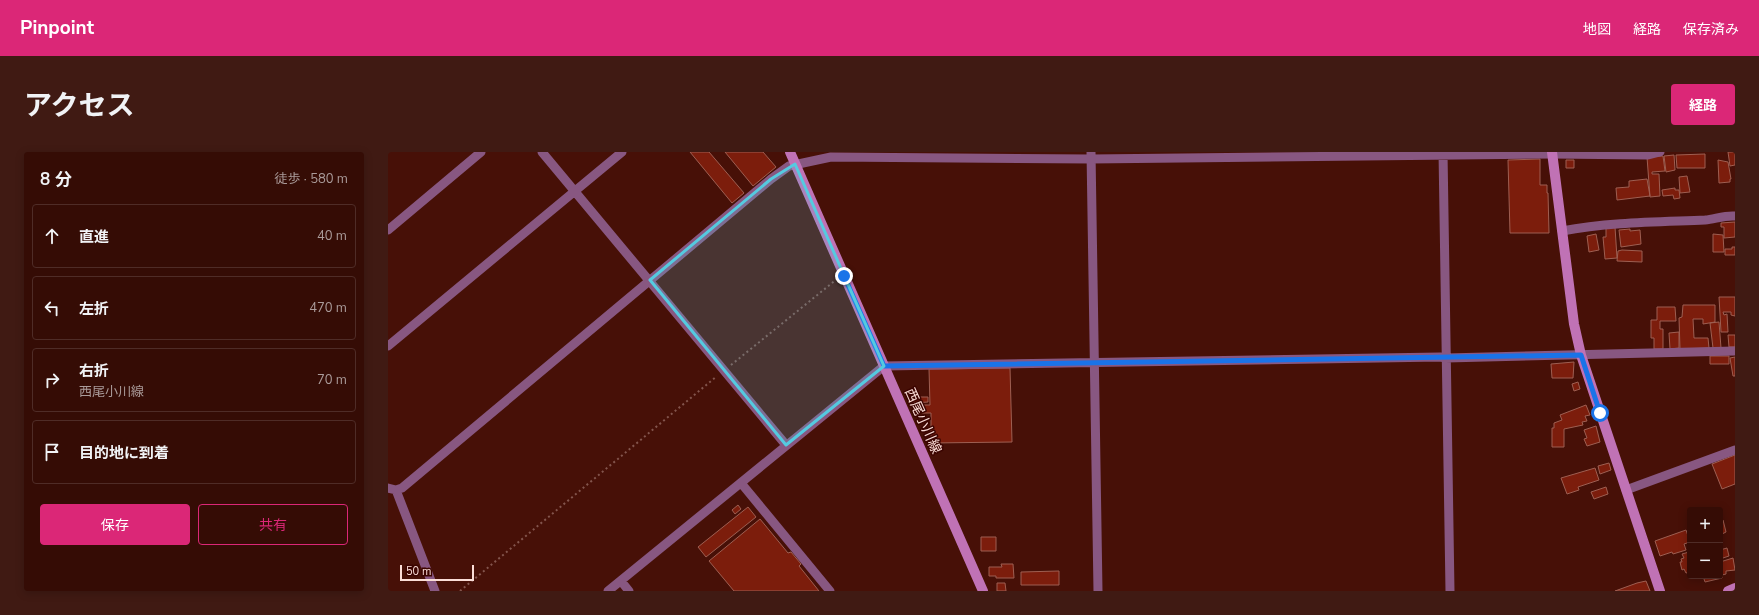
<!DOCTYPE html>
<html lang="ja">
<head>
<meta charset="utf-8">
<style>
	:root { --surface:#350c05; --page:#401a13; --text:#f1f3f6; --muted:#aa9b9a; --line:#4f2c27; --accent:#db2777 }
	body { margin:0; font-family:"Nunito Sans","Noto Sans JP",sans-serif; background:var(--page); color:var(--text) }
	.controls { position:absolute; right:12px; bottom:12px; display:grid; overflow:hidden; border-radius:4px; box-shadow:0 2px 10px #0003 }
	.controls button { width:36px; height:36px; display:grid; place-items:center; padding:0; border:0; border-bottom:1px solid var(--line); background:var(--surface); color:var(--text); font:20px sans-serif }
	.scale { position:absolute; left:12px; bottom:10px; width:74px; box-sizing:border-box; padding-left:4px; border:2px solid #fbddd7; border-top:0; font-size:11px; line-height:14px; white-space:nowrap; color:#fbddd7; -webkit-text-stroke:3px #3b0400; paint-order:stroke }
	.stop { position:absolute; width:12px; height:12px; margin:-9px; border:3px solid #1a73e8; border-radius:50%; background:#fff }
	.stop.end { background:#1a73e8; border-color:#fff; box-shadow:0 1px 4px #0008 }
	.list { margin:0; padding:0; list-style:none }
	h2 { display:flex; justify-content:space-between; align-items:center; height:52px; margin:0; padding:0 16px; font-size:17px }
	h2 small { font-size:13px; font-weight:400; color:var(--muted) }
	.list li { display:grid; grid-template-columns:26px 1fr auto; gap:12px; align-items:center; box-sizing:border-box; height:64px; margin:0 8px 8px; padding:0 8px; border:1px solid var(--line); border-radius:4px }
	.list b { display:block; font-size:15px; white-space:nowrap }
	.list p { margin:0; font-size:13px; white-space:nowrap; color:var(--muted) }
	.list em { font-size:13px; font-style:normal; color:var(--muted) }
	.actions { display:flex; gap:8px; padding:12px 16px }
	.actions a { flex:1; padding:9px 0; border:1px solid var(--accent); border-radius:4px; text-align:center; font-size:14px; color:var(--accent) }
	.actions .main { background:var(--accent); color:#fff }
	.icon { flex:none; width:22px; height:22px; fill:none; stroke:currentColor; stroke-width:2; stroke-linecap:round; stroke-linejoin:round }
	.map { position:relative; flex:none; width:1347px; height:439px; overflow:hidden; border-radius:4px }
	header { display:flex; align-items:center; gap:24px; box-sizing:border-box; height:56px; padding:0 20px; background:var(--accent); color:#fff }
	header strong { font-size:19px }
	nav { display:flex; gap:22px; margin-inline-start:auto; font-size:14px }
	.intro { display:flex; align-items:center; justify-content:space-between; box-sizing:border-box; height:96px; padding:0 24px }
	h1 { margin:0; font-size:28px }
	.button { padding:10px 18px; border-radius:4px; background:var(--accent); color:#fff; font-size:14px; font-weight:700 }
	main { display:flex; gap:24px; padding:0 24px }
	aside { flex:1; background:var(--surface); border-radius:4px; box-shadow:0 2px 10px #0003 }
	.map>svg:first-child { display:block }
</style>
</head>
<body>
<header>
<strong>Pinpoint</strong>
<nav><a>地図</a><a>経路</a><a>保存済み</a></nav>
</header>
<div class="intro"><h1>アクセス</h1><a class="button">経路</a></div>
<main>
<aside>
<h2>8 分<small>徒歩 · 580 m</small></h2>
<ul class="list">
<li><svg class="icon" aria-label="ahead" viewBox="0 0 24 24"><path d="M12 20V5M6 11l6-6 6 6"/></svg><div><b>直進</b></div><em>40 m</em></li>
<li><svg class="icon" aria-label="left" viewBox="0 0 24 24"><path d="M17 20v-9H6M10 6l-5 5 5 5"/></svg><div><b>左折</b></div><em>470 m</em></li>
<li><svg class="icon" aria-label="right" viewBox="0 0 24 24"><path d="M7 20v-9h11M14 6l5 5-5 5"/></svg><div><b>右折</b><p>西尾小川線</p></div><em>70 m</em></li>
<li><svg class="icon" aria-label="arrive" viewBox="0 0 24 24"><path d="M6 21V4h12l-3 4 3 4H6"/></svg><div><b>目的地に到着</b></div></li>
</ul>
<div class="actions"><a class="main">保存</a><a>共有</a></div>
</aside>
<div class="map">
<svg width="1347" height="439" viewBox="0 0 1347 439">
	<rect width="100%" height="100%" fill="#471007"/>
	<path fill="#7c1d0c" stroke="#9e5f52" d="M302,0H321L356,41L344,51Z
		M337,0H375L388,15L365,34Z
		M1340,0H1347V13L1342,14Z
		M1317,2V16H1289L1288,3Z
		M1286,3L1287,18L1278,20L1276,4Z
		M1275,4L1277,19L1264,20V22H1271L1272,44L1262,45L1259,5Z
		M1152,7V33H1159V41H1160L1161,81H1122L1120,8Z
		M1178,8H1186V16H1178Z
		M1330,8L1340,10L1343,27H1342V30L1331,31Z
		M1299,24L1302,40L1292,41L1291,25Z
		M1259,27L1262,44L1229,48L1228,36L1241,35V29Z
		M1287,36V38H1291L1292,46L1286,47L1285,43L1275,44L1274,38Z
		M1347,70V85L1336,86V75H1333V71Z
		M1227,75L1229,106L1217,107L1215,85H1218V76Z
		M1242,77V79L1252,78L1253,92L1233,95L1231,78Z
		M1208,82L1211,98L1201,100L1199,84Z
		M1325,82L1335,83L1336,100H1325Z
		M1344,95H1347V103H1337V97H1344Z
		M1234,98L1254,99V110L1229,109L1230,99Z
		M1331,145H1347V164L1343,163V160H1335L1336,163L1339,162L1340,180H1333Z
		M1295,153H1327V170L1315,172V167H1305L1306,186H1320L1321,196L1292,197L1291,166L1294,165Z
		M1269,155H1287L1288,169H1272V177H1275V197H1266V186H1263V168H1269Z
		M1331,170L1333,196H1325L1322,171Z
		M1291,180V196L1282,197L1281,181Z
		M1340,183H1347V195H1341Z
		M1322,204H1341V212H1322Z
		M1347,205V224H1345L1342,206Z
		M1186,210L1185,226H1164L1163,212Z
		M622,216L624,290L543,291V261H534V253H542L541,217Z
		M1190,230L1192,237L1186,239L1184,232Z
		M526,245H540V250L526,251Z
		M1198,253L1202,263L1197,264L1199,269L1194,270L1195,273L1176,277V295H1164V276H1166V271L1174,268L1172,263Z
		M1208,274L1212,290L1199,294L1196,287L1199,286L1196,278Z
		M1347,303V332L1334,337L1324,312Z
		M1221,311L1223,318L1212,322L1210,314Z
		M1207,316L1211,328L1190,335L1191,338L1179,342L1173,326Z
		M1218,335L1220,342L1206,347L1203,340Z
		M350,353L353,357L347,362L344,358Z
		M360,355L368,365L318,405L310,395Z
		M372,367L400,401L403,400L413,412L411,414L431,439H346L321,409Z
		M1332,367L1335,368L1338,380L1332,383Z
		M1298,378L1302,390L1296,392L1298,398L1285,402L1284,400L1272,404L1267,389Z
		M593,385H608V399H593Z
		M1302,396V420L1298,421L1296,417L1294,418L1292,410H1294L1293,407L1296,406L1294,402L1301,400V397Z
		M1339,396L1341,404L1332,407V398Z
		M1345,406L1347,418L1338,419V422L1334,423V426L1317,430L1315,424H1332V410Z
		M613,412H625L626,426H608V424H601V415H614Z
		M671,419V433H633V420Z
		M1258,429L1262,439H1227L1249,431Z
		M609,431H617L618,439H609Z"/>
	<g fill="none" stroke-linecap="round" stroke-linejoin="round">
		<path stroke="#83554d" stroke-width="2" stroke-dasharray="2 3" stroke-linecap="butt" d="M343,213L449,127
			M72,439L329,224"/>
		<path stroke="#885781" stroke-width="9" d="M154,0L398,293
			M703,0L710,439
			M1055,0L1062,439
			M0,78L93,0
			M1174,79C1221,70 1269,70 1317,68C1327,67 1337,63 1347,64
			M0,194L234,0
			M353,331L442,439
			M0,336L8,338L14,336L383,27L401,14L443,5L703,7L1164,2L1260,3L1272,0
			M8,338L47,439
			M1238,338L1347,298
			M233,429L241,439
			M220,439L496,214L1052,205L1058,206L1347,199"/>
		<path stroke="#c072b5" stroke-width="10" d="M402,0L595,439
			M1164,0L1186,172L1193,203L1272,439
			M1340,439L1347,436"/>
	</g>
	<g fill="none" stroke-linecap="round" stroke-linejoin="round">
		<path stroke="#1a73e8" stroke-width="5" d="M456,124L496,214L1193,203L1212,261"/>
	</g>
	<path fill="#55cae0" fill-opacity="0.2" stroke="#55cae0" stroke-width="3" stroke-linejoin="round" d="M407,12L496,214L398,293L262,128L383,27Z"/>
	<g text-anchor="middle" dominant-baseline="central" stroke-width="3" stroke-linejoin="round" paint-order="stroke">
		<g font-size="14" fill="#fbddd7" stroke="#3b0400">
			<text transform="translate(535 269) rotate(66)">西尾小川線</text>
		</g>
	</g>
</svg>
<div class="controls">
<button>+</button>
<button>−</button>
</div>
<div class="scale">50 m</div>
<div class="stop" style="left:1212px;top:261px"></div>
<div class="stop end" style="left:456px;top:124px"></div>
</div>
</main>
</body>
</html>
